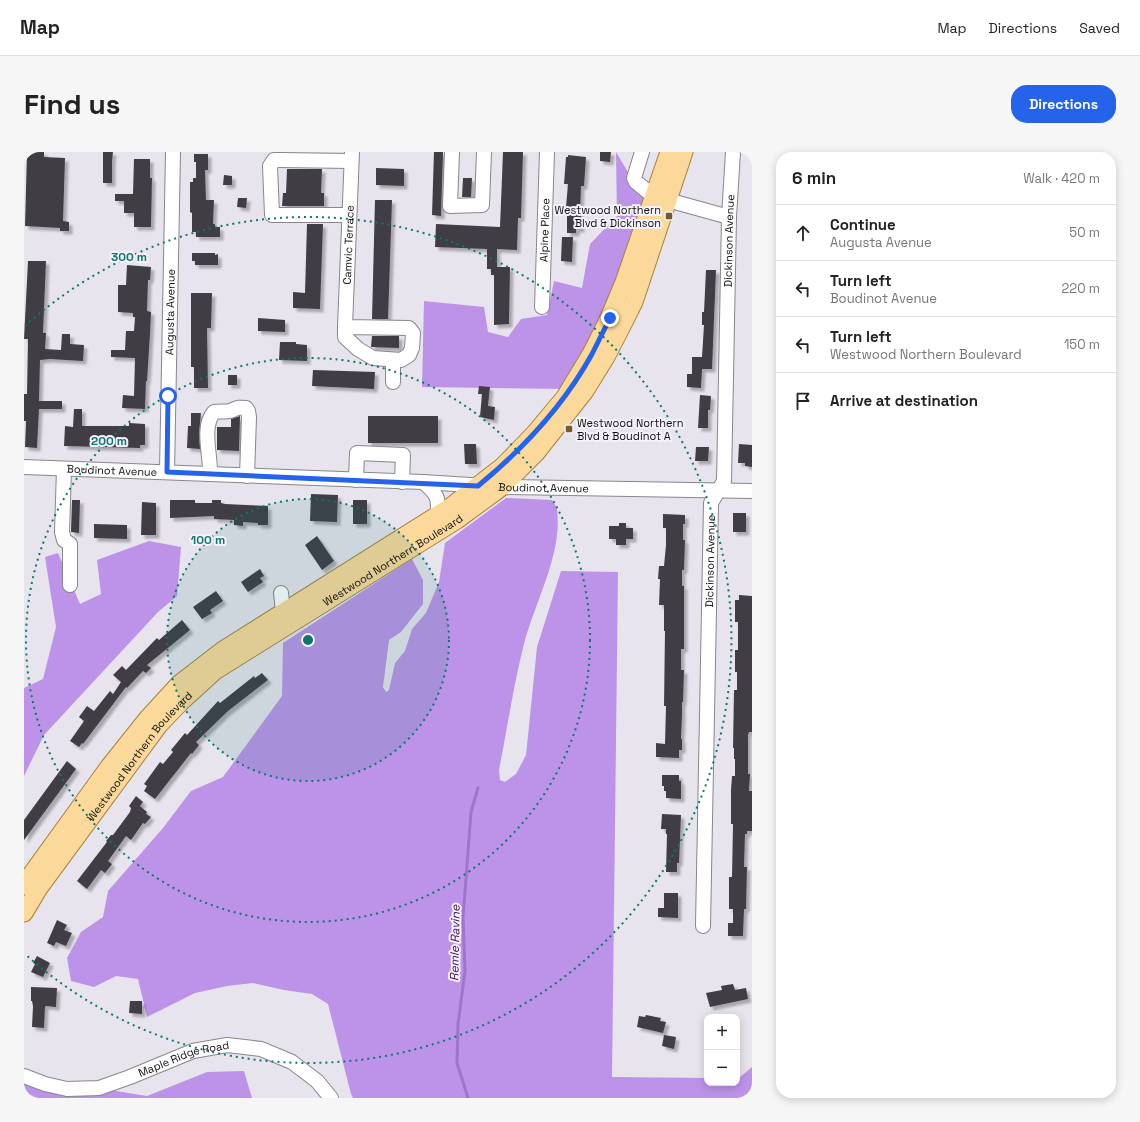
<!DOCTYPE html>
<html lang="en">
<head>
<meta charset="utf-8">
<style>
	:root { --surface:#fff; --page:#f6f6f6; --text:#222; --muted:#767676; --line:#e0e0e0; --accent:#2563eb }
	body { margin:0; font-family:"Space Grotesk",sans-serif; background:var(--page); color:var(--text) }
	.controls { position:absolute; right:12px; bottom:12px; display:grid; overflow:hidden; border-radius:8px; box-shadow:0 2px 10px #0003 }
	.controls button { width:36px; height:36px; display:grid; place-items:center; padding:0; border:0; border-bottom:1px solid var(--line); background:var(--surface); color:var(--text); font:20px sans-serif }
	.stop { position:absolute; width:12px; height:12px; margin:-9px; border:3px solid #2563eb; border-radius:50%; background:#fff }
	.stop.end { background:#2563eb; border-color:#fff; box-shadow:0 1px 4px #0008 }
	.list { margin:0; padding:0; list-style:none }
	h2 { display:flex; justify-content:space-between; align-items:center; height:52px; margin:0; padding:0 16px; font-size:17px }
	h2 small { font-size:13px; font-weight:400; color:var(--muted) }
	.list li { display:grid; grid-template-columns:26px 1fr auto; gap:12px; align-items:center; box-sizing:border-box; height:56px; padding:0 16px; border-top:1px solid var(--line) }
	.list b { display:block; font-size:15px; white-space:nowrap }
	.list p { margin:0; font-size:13px; white-space:nowrap; color:var(--muted) }
	.list em { font-size:13px; font-style:normal; color:var(--muted) }
	.icon { flex:none; width:22px; height:22px; fill:none; stroke:currentColor; stroke-width:2; stroke-linecap:round; stroke-linejoin:round }
	.map { position:relative; flex:none; width:728px; height:946px; overflow:hidden; border-radius:16px }
	header { display:flex; align-items:center; gap:24px; box-sizing:border-box; height:56px; padding:0 20px; background:var(--surface); border-bottom:1px solid var(--line) }
	header strong { font-size:19px }
	nav { display:flex; gap:22px; margin-inline-start:auto; font-size:14px }
	.intro { display:flex; align-items:center; justify-content:space-between; box-sizing:border-box; height:96px; padding:0 24px }
	h1 { margin:0; font-size:28px }
	.button { padding:10px 18px; border-radius:16px; background:var(--accent); color:#fff; font-size:14px; font-weight:700 }
	main { display:flex; gap:24px; padding:0 24px }
	aside { flex:1; background:var(--surface); border-radius:16px; box-shadow:0 2px 10px #0003 }
	.map>svg:first-child { display:block }
</style>
</head>
<body>
<header>
<strong>Map</strong>
<nav><a>Map</a><a>Directions</a><a>Saved</a></nav>
</header>
<div class="intro"><h1>Find us</h1><a class="button">Directions</a></div>
<main>
<div class="map">
<svg width="728" height="946" viewBox="0 0 728 946">
	<defs>
		<filter id="shadow"><feDropShadow dx="3.5" dy="3.5" stdDeviation="1" flood-color="#0004"/></filter>
	</defs>
	<rect width="100%" height="100%" fill="#e8e4ed"/>
	<path fill="#bc93e9" d="M592,0L611,32L624,39L602,108L545,237L398,235L400,149L460,155L464,180L484,185L497,167L523,163L530,129L558,136L566,92L593,64Z
		M482,346L528,348C530,351 533,355 533,358C539,403 509,453 499,496C489,536 483,578 475,618L476,628L481,630L492,622L502,603L513,495L537,419L594,420L588,925L683,926V931H713V926H715L728,915V946H329L327,942L304,852L288,842L260,838L229,831L203,834L171,841L123,865L114,827L92,824L70,835L47,829L43,806L57,780L79,765L84,739L139,676L167,639L199,625L258,544L259,491L388,407L399,428V452L377,480L365,488L359,535L362,540L365,538L371,511L381,499L388,477L402,461L415,430L421,391Z
		M125,389L157,395L153,444L134,460L20,583L0,624V536L19,527L32,475L21,405L34,401L56,452L77,442L73,408Z
		M220,919L228,946H0V924L123,944L183,920Z"/>
	<g fill="none" stroke-linecap="round" stroke-linejoin="round">
		<path stroke="#9e75c8" stroke-width="3" d="M444,946L433,911L434,872L441,819L439,766L447,660L454,636"/>
	</g>
	<path fill="#403d44" filter="url(#shadow)" d="M3,0H20V5L41,6L39,69L45,70V79H36V76L1,74Z
		M79,0H89L88,9V31H79Z
		M410,0H419L417,64L408,63Z
		M479,0H499L497,66H494L493,98L473,97V115H486L485,172L470,173V123H467V117H463V97L411,95L412,72L476,75Z
		M576,0H587L586,10L576,9Z
		M170,2H184V18H181L182,48H190L189,72H191V75H196V85H172V80H168V61L166,60V30H169V26H172V10H170Z
		M544,3L562,5L560,34H557L556,63H557V77H552V81H543V55H542L544,32H540L542,5H544Z
		M110,7H126V26H128L127,75H110V61H100V49H91V42H109Z
		M352,16L380,17V34L352,33Z
		M263,17H298L297,41H300V54H258L259,41H262Z
		M200,23L208,24V33H199Z
		M439,26H448L447,45H438Z
		M214,46H223L222,56L213,55Z
		M351,48H368L364,167H348Z
		M283,72H299L296,157L269,156V140L281,141Z
		M538,85H549L548,110L537,109Z
		M168,101H191V103L194,102V113H171V109H168Z
		M4,109H22L19,181H22L21,197L37,198L38,182H46V192L60,193L59,209L26,207L16,208L15,249H38V257H15L13,296L1,295L2,269H0V242H3L4,187H0Z
		M103,113L127,115L126,128H124L123,159L127,160L126,182L123,229H122L121,257L98,256L99,243L110,244L111,206L87,205V198H101L102,179H110L111,165H109V161L94,160V133H102Z
		M682,118H692L688,217H678L677,236L663,235V222H668V205H678L680,173H678V160H680Z
		M167,141H188L187,176H183L184,236H170V215H167Z
		M234,166L261,168V180L234,179Z
		M348,184H375V196L347,195Z
		M256,190H272V192L283,193V209L255,208Z
		M289,218L351,220L350,237L288,234Z
		M204,223H213V233H204Z
		M455,234L466,235L464,254L471,255L470,268L456,265L458,242H454Z
		M676,243L687,244L686,258H684V276H674Z
		M50,257H58V274H105V271L121,272V293H116V296L40,294L41,274L49,275Z
		M167,261H177L175,281L176,297L163,296L164,274H167Z
		M216,264L215,299L193,298V275H207V267Z
		M344,264H414V291H344Z
		M440,292H452L453,312H441Z
		M715,292L728,293V315L721,314V311H714Z
		M672,295H685L684,309H671Z
		M287,342L314,343L313,370L286,369Z
		M48,348H56L55,381L47,380V379Z
		M146,348H171V351H188V348H197V351L201,352L244,354V373H234V371L219,370V374L210,373V368L190,367V364L146,366Z
		M329,348H343V372H329Z
		M118,350L132,351V383H117Z
		M709,361H722V380H709Z
		M639,362L661,363V372H659V388H661L660,418H658V434H660V497H657V518H660L659,550H658V563L657,587H658V598H655V606L632,605V591L641,592L642,554H640L641,479H640V453H635L636,427H634L635,414H640L642,393V376H639Z
		M595,371H602V376H609V387H602V393H592V387H585V374H595Z
		M70,372L103,373V387L70,386Z
		M293,384L310,409L298,418L281,393Z
		M236,417L240,424L236,426L239,430L224,440L217,430Z
		M192,439L199,449L186,458L188,461L178,467L169,455Z
		M715,443L728,444V580H725L724,583V622H726L725,639H728V679H723V682H721L720,715H723L722,757H720L719,784H704V771H709V757H705V725H708L709,672H707V638L708,624H711V607H710V596H709L710,538H713V520H711V498H714V470H711V448H715Z
		M158,468L166,478L123,513L127,516L122,521L119,519L103,536L102,535L59,592L58,591L55,595L46,589L60,569L55,565L63,554L70,559L86,539L89,542L97,530L89,523L98,514L102,518L130,489L133,486L135,488Z
		M238,521L244,528L204,559L172,590L175,593L168,602L167,601L131,647L120,639L123,634L120,632L136,610L139,612L149,600L147,598L161,581L163,583L194,549L196,551L230,524L231,526Z
		M43,609L52,617L0,688V668Z
		M638,623H655V629H657V647L642,646V639H640V634H638Z
		M112,644L119,650L116,654L123,660L122,662L127,665L121,672L119,671L107,688L102,684L84,709L88,712L81,721L77,718L63,737L53,729L83,690L82,689L87,683H89L106,660L107,656L105,654Z
		M638,662L657,663L655,711H653V720H642L643,682H642V677H637Z
		M640,741H654V766L634,765V756H640Z
		M33,768L43,773L40,778L48,781L42,794L32,790L30,794L23,791Z
		M13,804L26,811L19,825L7,820L11,812L9,811Z
		M709,832L711,838L722,836L724,847L686,855L682,841L698,838L697,834Z
		M7,835L33,836L32,855L22,854L21,855L20,876L8,875L9,854L8,849H7Z
		M106,849H118V862L105,861Z
		M622,863L637,866L636,869L642,870L639,881L613,875L615,864L621,865Z
		M640,883L652,885L650,897L638,894Z"/>
	<g fill="none" stroke-linecap="round" stroke-linejoin="round">
		<defs>
			<g id="minor">
				<path d="M428,0L426,54L458,53L460,0"/>
				<path d="M618,0L610,26L612,30L629,44L705,65"/>
				<path d="M325,63H248L246,14L250,8H255L327,9"/>
				<path id="s1" d="M518,155L523,0"/>
				<path id="s2" d="M321,175L385,176L389,181L388,196L385,203L377,208L349,206L334,197L321,185V175L328,0"/>
				<path d="M369,208V230"/>
				<path id="s3" d="M0,315L399,330L478,335L728,339"/>
				<path d="M40,317L38,380L40,388L46,392V433"/>
				<path id="s4" d="M143,320L149,0"/>
				<path d="M186,322C187,304 177,275 190,260C195,259 202,260 206,259C214,256 212,255 222,256L224,259L225,265L223,324"/>
				<path d="M332,328L333,301L379,303L378,330"/>
				<path d="M399,330C413,342 416,346 413,364"/>
				<path d="M257,441L259,459"/>
				<path id="s5" d="M679,774L687,351L700,329L705,65L709,0"/>
				<path id="s6" d="M0,924L21,932L43,937L75,936L106,925L169,899L203,893L237,897L268,910L293,929L307,946"/>
			</g>
			<g id="major">
				<path d="M0,734L6,724L84,616L123,567L155,532L199,498L426,355L479,314L510,282L541,245L567,202L585,166L600,130L645,0"/>
				<path id="s7" d="M0,761L15,736L135,573L157,550L191,519L433,368L478,335L512,301L561,239L582,205L598,174L610,150L660,0"/>
			</g>
		</defs>
		<use href="#minor" stroke="#89858d" stroke-width="16"/>
		<use href="#major" stroke="#a7823e" stroke-width="19"/>
		<use href="#minor" stroke="#fff" stroke-width="14"/>
		<use href="#major" stroke="#fbd99a" stroke-width="17"/>
	</g>
	<g fill="none" stroke-linecap="round" stroke-linejoin="round">
		<path stroke="#2563eb" stroke-width="5" d="M144,244L143,320L454,334C499,297 540,253 568,202C574,190 580,178 586,166"/>
	</g>
	<circle cx="284" cy="488" r="141" fill="#0f766e" fill-opacity=".12"/>
	<g fill="none" stroke="#0f766e" stroke-width="2" stroke-dasharray="2 4">
		<circle cx="284" cy="488" r="141"/>
		<circle cx="284" cy="488" r="282"/>
		<path d="M1 174A423 423 0 1 1 1 802"/>
	</g>
	<g fill="#755b2c" stroke="#f5f1fa" stroke-width="1.5">
		<rect x="641" y="60" width="8" height="8" rx="2"/>
		<rect x="541" y="273" width="8" height="8" rx="2"/>
	</g>
	<g text-anchor="middle" dominant-baseline="central" stroke-width="4" stroke-linejoin="round" paint-order="stroke">
		<g font-size="11" fill="#100e11" stroke="#f5f1fa" text-anchor="end">
			<text x="637" y="58">Westwood Northern<tspan x="637" dy="13">Blvd &amp; Dickinson</tspan></text>
			<text x="553" y="271" text-anchor="start">Westwood Northern<tspan x="553" dy="13">Blvd &amp; Boudinot A</tspan></text>
		</g>
		<g font-size="11" fill="#100e11" stroke="#f5f1fa">
			<text stroke="none"><textPath href="#s1" startOffset="77">Alpine Place</textPath></text>
			<text stroke="none"><textPath href="#s5" startOffset="689">Dickinson Avenue</textPath></text>
			<text stroke="none"><textPath href="#s2" startOffset="258">Camvic Terrace</textPath></text>
			<text stroke="none"><textPath href="#s4" startOffset="160">Augusta Avenue</textPath></text>
			<text stroke="none"><textPath href="#s3" startOffset="88">Boudinot Avenue</textPath></text>
			<text stroke="none"><textPath href="#s3" startOffset="520">Boudinot Avenue</textPath></text>
			<text stroke="none"><textPath href="#s7" startOffset="519">Westwood Northern Boulevard</textPath></text>
			<text stroke="none"><textPath href="#s5" startOffset="365">Dickinson Avenue</textPath></text>
			<text stroke="none"><textPath href="#s7" startOffset="195">Westwood Northern Boulevard</textPath></text>
			<text stroke="none"><textPath href="#s6" startOffset="167">Maple Ridge Road</textPath></text>
		</g>
		<g font-size="12" font-style="italic" fill="#3a0e5a" stroke="#f5f1fa">
			<text transform="translate(431 791) rotate(-89)">Remle Ravine</text>
		</g>
	</g>
	<circle cx="284" cy="488" r="6" fill="#0f766e" stroke="#f5f1fa" stroke-width="2"/>
	<g font-size="12" text-anchor="middle" font-weight="bold" fill="#0f766e" stroke="#f5f1fa" stroke-width="4" stroke-linejoin="round" paint-order="stroke">
		<text x="105" y="109">300 m</text>
		<text x="85" y="293">200 m</text>
		<text x="184" y="392">100 m</text>
	</g>
</svg>
<div class="controls">
<button>+</button>
<button>−</button>
</div>
<div class="stop" style="left:144px;top:244px"></div>
<div class="stop end" style="left:586px;top:166px"></div>
</div>
<aside>
<h2>6 min<small>Walk · 420 m</small></h2>
<ul class="list">
<li><svg class="icon" aria-label="ahead" viewBox="0 0 24 24"><path d="M12 20V5M6 11l6-6 6 6"/></svg><div><b>Continue</b><p>Augusta Avenue</p></div><em>50 m</em></li>
<li><svg class="icon" aria-label="left" viewBox="0 0 24 24"><path d="M17 20v-9H6M10 6l-5 5 5 5"/></svg><div><b>Turn left</b><p>Boudinot Avenue</p></div><em>220 m</em></li>
<li><svg class="icon" aria-label="left" viewBox="0 0 24 24"><path d="M17 20v-9H6M10 6l-5 5 5 5"/></svg><div><b>Turn left</b><p>Westwood Northern Boulevard</p></div><em>150 m</em></li>
<li><svg class="icon" aria-label="arrive" viewBox="0 0 24 24"><path d="M6 21V4h12l-3 4 3 4H6"/></svg><div><b>Arrive at destination</b></div></li>
</ul>
</aside>
</main>
</body>
</html>
